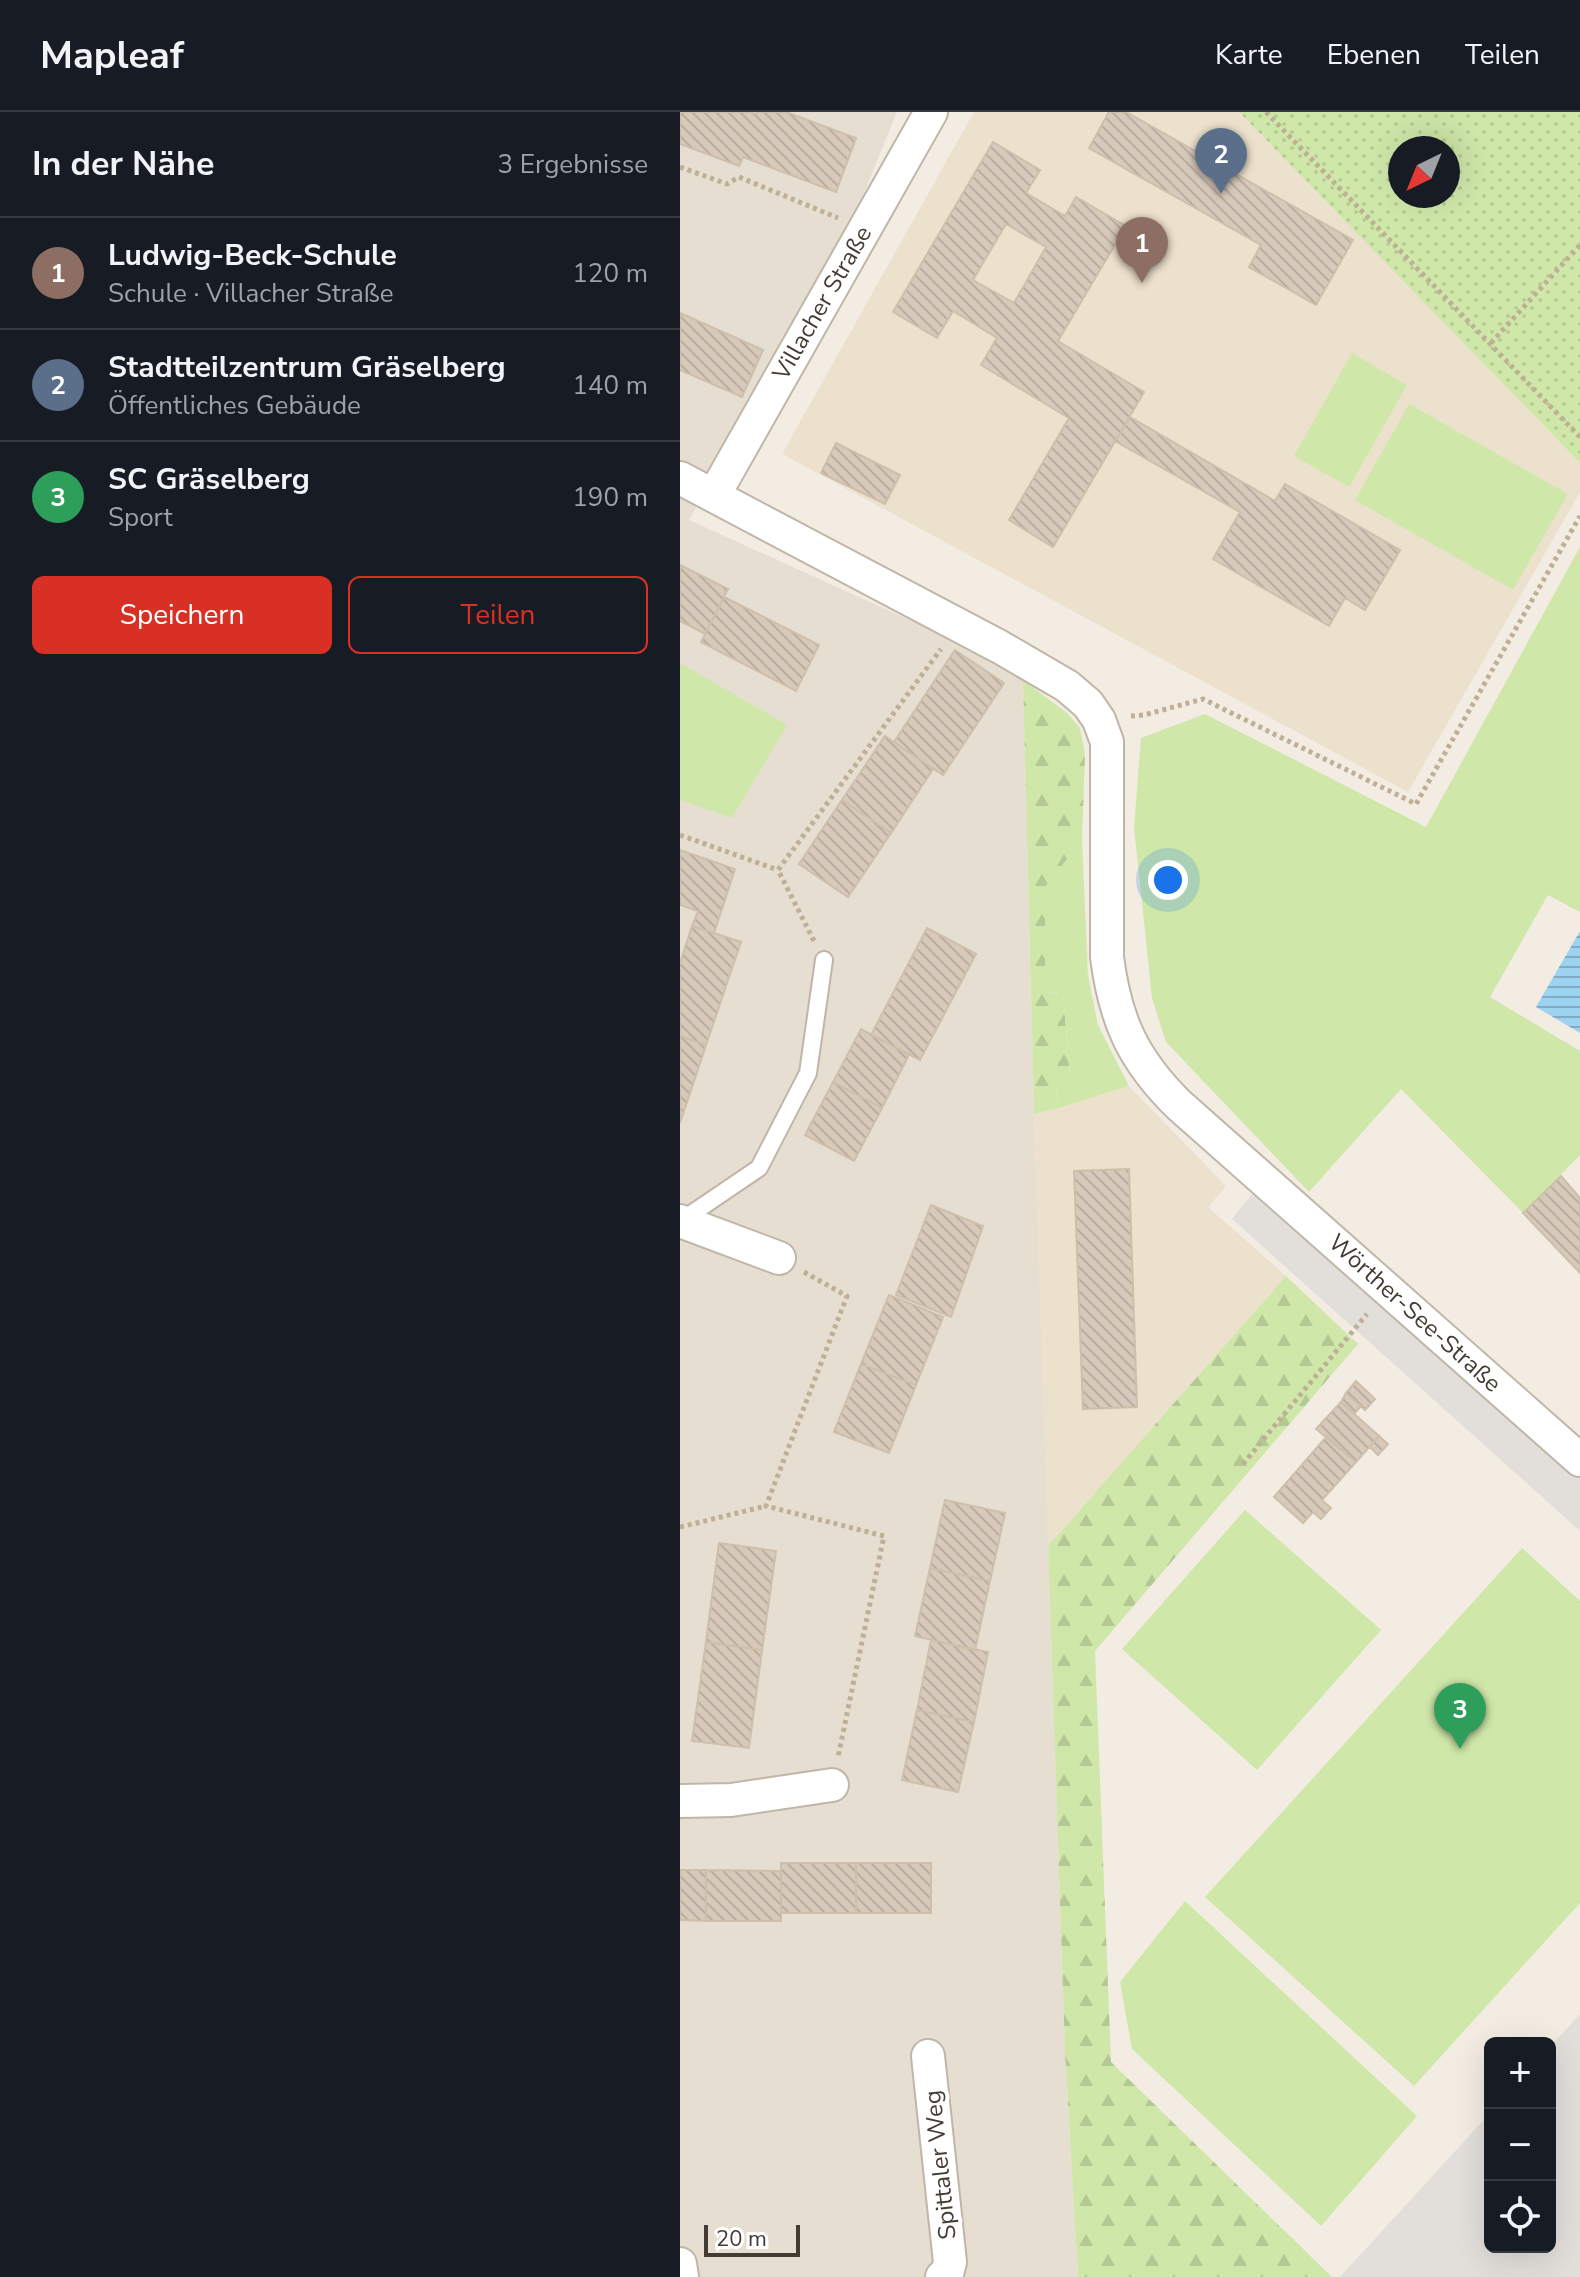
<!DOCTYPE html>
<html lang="de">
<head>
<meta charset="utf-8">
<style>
	:root { --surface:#171b24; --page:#20242c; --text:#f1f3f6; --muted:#9ea1a6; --line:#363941; --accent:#d93025 }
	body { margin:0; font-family:"Nunito Sans",sans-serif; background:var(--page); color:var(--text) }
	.controls { position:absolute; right:24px; bottom:24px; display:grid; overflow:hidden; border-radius:12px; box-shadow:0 8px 32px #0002 }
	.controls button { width:72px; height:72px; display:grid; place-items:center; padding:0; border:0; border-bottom:2px solid var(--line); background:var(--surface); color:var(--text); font:40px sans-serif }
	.compass { position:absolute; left:708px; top:24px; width:72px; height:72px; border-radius:50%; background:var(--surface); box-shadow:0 8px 32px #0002; rotate:223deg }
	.scale { position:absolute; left:24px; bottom:20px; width:96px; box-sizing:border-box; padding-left:8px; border:4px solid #433c33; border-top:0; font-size:22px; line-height:28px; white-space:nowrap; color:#433c33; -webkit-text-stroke:6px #fff; paint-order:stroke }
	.you { position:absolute; left:488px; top:768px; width:28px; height:28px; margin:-20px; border:6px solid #fff; border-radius:50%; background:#1a73e8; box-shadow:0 0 0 12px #1a73e833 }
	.badge { display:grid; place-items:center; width:52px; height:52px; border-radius:50%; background:var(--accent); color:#fff; font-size:26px; font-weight:700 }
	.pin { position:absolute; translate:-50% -66px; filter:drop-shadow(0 2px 4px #0008) }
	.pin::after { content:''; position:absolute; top:42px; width:28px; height:24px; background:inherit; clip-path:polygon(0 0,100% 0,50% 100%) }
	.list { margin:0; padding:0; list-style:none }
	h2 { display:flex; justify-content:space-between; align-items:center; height:104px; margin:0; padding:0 32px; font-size:34px }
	h2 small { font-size:26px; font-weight:400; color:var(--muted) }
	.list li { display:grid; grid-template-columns:52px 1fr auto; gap:24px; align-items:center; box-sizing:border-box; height:112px; padding:0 32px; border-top:2px solid var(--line) }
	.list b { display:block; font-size:30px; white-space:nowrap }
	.list p { margin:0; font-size:26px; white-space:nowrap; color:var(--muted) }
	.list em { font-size:26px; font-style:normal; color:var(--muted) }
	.actions { display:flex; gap:16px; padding:24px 32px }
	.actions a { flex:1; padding:18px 0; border:2px solid var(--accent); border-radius:12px; text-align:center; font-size:28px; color:var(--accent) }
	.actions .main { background:var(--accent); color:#fff }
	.icon { flex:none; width:44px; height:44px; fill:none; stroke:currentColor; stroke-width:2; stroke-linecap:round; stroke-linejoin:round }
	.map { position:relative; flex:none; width:900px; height:2165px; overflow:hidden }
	header { display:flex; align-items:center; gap:48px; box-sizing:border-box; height:112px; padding:0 40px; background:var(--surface); border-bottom:2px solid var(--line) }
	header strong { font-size:38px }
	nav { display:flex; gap:44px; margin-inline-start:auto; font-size:28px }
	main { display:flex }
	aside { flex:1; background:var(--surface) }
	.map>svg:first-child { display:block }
</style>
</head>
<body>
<header>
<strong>Mapleaf</strong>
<nav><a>Karte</a><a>Ebenen</a><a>Teilen</a></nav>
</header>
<main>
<aside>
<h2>In der Nähe<small>3 Ergebnisse</small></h2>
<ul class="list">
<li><span class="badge" style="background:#8d6e63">1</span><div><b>Ludwig-Beck-Schule</b><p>Schule · Villacher Straße</p></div><em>120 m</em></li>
<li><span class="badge" style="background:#5c6f8a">2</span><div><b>Stadtteilzentrum Gräselberg</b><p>Öffentliches Gebäude</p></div><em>140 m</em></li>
<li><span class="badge" style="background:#2e9e5b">3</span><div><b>SC Gräselberg</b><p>Sport</p></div><em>190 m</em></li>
</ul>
<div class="actions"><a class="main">Speichern</a><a>Teilen</a></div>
</aside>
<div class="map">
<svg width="900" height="2165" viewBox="0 0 900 2165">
	<defs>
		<pattern id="grass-dots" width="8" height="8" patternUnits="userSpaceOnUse" patternTransform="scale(2)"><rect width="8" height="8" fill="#cfe8a9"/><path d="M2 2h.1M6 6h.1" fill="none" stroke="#b3c892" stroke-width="1.8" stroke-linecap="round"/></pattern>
		<pattern id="forest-firs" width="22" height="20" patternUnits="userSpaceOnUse" patternTransform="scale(2)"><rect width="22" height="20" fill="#cfe8a9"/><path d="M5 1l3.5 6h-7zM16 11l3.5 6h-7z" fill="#b3c892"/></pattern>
		<pattern id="water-rules" width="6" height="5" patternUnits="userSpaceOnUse" patternTransform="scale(2)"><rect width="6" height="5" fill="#9cd3f1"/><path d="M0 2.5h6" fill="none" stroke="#81acc4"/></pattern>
		<pattern id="building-back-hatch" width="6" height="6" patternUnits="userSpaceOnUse" patternTransform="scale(2)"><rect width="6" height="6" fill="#d7cabb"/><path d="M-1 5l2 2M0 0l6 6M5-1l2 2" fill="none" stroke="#baaea1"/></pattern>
	</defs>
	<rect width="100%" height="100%" fill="#f2ece2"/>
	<path fill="#e6ded0" d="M0,0H217L172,110L9,408L254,519L343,568L354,1002L385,1940L398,2165H0Z"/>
	<path fill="#ece1cc" d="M294,0H559L900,351V380L728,680L102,342Z
		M449,974L546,1074L528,1095L606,1164L368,1434L354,1002Z"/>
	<path fill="url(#grass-dots)" fill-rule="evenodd" d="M559,0H900V351ZM720,36H768V84H720Z"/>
	<path fill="url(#forest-firs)" d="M343,568L387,601L400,616L405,643L402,728L365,776L366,880L383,881L390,965L376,974L378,996L354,1002Z
		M606,1164L678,1232L415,1539L431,1950L652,2165H398L385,1940L368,1434Z"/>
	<path fill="#cfe8a9" d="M672,241L727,273L669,375L614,344Z
		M729,292L888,382L833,478L675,388Z
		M900,435V800L868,783L810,885L900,939V1043L843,1101L721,977L629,1080L486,930L472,886L454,715L461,626L525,602L746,715Z
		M0,551L107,613L52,706L0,688Z
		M402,728L408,864L418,913L449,974L378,996L376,974L390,965L383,881L365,880V775Z
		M565,1398L701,1518L577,1658L442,1537Z
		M842,1436L900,1489V1791L734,1974L525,1785Z
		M505,1789L737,2004L641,2114L452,1937L440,1870Z"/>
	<path fill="#e2dfdb" d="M584,1067L900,1348V1419L552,1107Z
		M900,1902V2165H660L810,2001V2135H870V1935Z"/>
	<path fill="url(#water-rules)" d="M900,819V921L856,895Z"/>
	<path fill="url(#building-back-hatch)" stroke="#cebfab" stroke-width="2" fill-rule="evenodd" d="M0,0H70L76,2L77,0H106L176,26L156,80L63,45L59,54L0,32Z
		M429,0H446L673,128L636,193L569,155L581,133L409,36Z
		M313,30L360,58L346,81L385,104L396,85L446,114L378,229L464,280L373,435L329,408L389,306L301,253L317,226L273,199L257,226L213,200ZM326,112L366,135L334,191L293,168Z
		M0,201L83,238L62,285L0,258Z
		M450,305L595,389L605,372L720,438L685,498L665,486L649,514L533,447L560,400L435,329Z
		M156,331L220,363L205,392L141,361Z
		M0,453L48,477L25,522L0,509Z
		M44,485L139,533L116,579L21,530Z
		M275,538L324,571L263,663L214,630Z
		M205,624L253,657L211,721L162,688Z
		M162,688L211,721L168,785L119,752Z
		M0,738L55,757L34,821L12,814L18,799L0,793Z
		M12,814L61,830L26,933L0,924V851Z
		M247,816L296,842L240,948L191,923Z
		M181,917L229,943L202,996L153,970Z
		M0,924L26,933L0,1011Z
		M153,970L202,996L174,1049L125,1023Z
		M449,1057L457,1295L403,1297L394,1059Z
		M881,1064L900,1086V1161L843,1101Z
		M251,1093L303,1114L271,1205L216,1183Z
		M209,1183L263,1205L236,1273L181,1252Z
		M181,1252L236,1273L209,1341L154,1320Z
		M676,1269L695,1287L685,1298L666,1281Z
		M666,1281L681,1294L674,1302L661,1290Z
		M661,1290L699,1324L676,1350L636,1317Z
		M647,1324L676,1350L642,1388L651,1396L641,1407L633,1400L623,1411L594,1385Z
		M699,1324L708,1332L698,1343L690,1335Z
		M265,1388L325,1401L310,1469L250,1456Z
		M39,1431L96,1439L82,1538L26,1530Z
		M250,1456L310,1469L295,1538L235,1524Z
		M251,1528L308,1540L294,1610L237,1598Z
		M26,1530L82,1538L69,1636L12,1629Z
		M237,1598L294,1610L278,1680L222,1668Z
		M101,1751H176V1801H101Z
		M176,1751H251V1801H176Z
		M0,1758H26V1809L0,1808Z
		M26,1758L101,1759V1809H26Z"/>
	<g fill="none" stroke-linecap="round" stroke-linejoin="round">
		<defs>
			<path id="service" d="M1,1109L79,1056L128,961L144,848"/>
			<path id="minor" d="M0,366L320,535L387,574L408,592L419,608L427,630V845C435,908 453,948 499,993L900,1348
				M34,383L251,0
				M0,1109L99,1146
				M0,1689L51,1688L152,1673
				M248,1944L270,2150L267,2162L262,2165
				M0,2152L2,2165"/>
		</defs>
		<use href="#service" stroke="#c0b6a8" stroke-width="20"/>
		<use href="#minor" stroke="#c0b6a8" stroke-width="36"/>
		<path stroke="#bfaf96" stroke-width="5" stroke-dasharray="4 4" stroke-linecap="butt" d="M586,0L900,325
			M0,55L47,72L59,65L158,106
			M811,231L900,133
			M451,604L464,603L523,587L736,692L900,404
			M0,723L98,758
			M134,829L98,758L261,537
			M124,1160L167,1184L86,1394L204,1424L158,1645
			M563,1352L687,1202
			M0,1415L86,1394"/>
		<use href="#service" stroke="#fff" stroke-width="16"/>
		<use href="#minor" stroke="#fff" stroke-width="32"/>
	</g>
	<g text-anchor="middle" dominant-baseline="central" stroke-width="8" stroke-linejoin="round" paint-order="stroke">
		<g font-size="24" fill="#433c33" stroke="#fff">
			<text transform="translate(142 191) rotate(-60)">Villacher Straße</text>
			<text transform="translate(735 1201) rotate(42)">Wörther-See-Straße</text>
			<text transform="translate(260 2053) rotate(-96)">Spittaler Weg</text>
		</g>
	</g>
</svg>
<div class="controls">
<button>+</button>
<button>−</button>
<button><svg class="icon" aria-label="locate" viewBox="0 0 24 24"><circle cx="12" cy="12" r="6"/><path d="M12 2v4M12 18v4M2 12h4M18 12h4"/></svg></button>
</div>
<svg class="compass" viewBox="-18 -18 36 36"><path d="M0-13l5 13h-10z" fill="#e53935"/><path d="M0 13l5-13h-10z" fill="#9ea1a6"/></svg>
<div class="scale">20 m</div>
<div class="you"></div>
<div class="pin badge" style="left:462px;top:171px;background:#8d6e63">1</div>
<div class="pin badge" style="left:541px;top:82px;background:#5c6f8a">2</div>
<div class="pin badge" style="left:780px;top:1637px;background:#2e9e5b">3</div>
</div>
</main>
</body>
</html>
